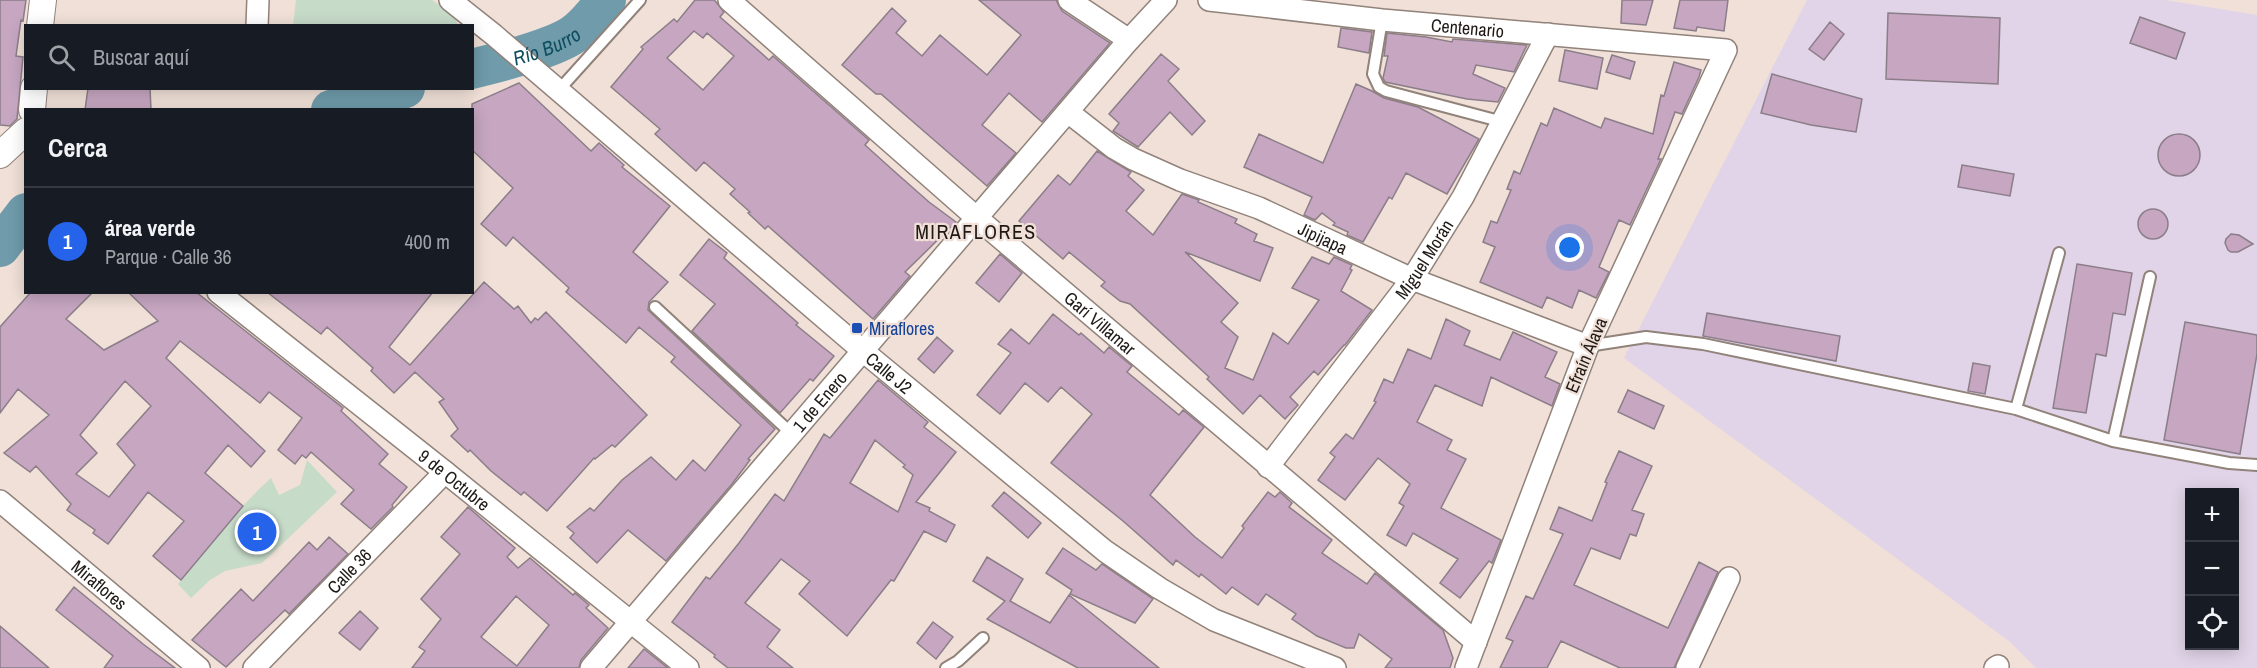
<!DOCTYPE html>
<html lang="es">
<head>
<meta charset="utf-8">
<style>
	:root { --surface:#171b24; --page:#242831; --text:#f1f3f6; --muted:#9ea1a6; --line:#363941; --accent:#2563eb }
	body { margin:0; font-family:"Archivo Narrow",sans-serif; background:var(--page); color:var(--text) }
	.controls { position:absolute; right:18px; bottom:18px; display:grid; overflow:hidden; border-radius:0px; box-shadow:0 3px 15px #0003 }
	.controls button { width:54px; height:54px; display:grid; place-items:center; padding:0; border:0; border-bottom:2px solid var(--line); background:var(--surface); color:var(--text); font:30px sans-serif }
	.you { position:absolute; left:1570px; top:248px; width:21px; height:21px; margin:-15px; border:4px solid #fff; border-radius:50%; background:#1a73e8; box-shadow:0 0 0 9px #1a73e833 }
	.badge { display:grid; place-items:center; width:39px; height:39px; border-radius:50%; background:var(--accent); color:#fff; font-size:20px; font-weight:700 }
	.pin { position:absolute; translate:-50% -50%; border:3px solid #fff; box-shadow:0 2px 6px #0006 }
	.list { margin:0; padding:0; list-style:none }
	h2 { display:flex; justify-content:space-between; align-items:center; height:78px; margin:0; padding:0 24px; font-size:26px }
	h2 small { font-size:20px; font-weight:400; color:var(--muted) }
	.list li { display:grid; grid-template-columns:39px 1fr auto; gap:18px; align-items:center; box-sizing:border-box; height:108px; padding:0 24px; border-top:2px solid var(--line) }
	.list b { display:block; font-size:22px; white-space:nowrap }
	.list p { margin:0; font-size:20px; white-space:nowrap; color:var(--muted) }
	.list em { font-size:20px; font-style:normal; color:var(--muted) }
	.icon { flex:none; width:33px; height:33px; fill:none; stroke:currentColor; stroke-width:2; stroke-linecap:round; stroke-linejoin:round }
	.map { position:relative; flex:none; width:2257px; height:668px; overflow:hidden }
	.search { position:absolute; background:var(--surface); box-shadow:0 3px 15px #0003; left:24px; top:24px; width:450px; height:66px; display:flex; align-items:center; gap:15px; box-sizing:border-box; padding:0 21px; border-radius:0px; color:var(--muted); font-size:22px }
	.panel { position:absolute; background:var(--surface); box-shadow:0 3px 15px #0003; left:24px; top:108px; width:450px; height:186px; border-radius:0px }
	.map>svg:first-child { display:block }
</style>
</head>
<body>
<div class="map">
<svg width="2257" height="668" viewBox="0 0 2257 668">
	<rect width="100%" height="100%" fill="#f0e0d7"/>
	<path fill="#e1d4e8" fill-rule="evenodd" d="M1807,0H2165L2257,15V668H2036L2009,641L1624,358ZM2190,492H2234V646H2190Z"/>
	<path fill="#c7dbc9" d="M296,0H432L453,15L458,25L293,26Z
		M307,460L337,492L262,563L225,571L210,580L191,598L178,584C209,548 236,509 271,478L279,495L300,485Z"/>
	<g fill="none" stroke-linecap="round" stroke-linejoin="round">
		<g stroke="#6f9baa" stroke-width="40">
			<path id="s1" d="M472,69C499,62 553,49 574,34C587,25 596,12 606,0"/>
			<path d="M331,110L405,88"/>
			<path d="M0,247L26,213"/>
		</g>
	</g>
	<path fill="#c6a6c1" stroke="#8b7e89" stroke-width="1.5" fill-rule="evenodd" d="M0,0H26L23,21L21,20L16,56L23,57L17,119L10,126L0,125Z
		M695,0H714L717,3L724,12L720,17L769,60L773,56L869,140L865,145L895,172L929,202L956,222L905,272L910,276L873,319L768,226L765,229L748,213L750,212L730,194L735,189L704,162L696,171L655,134L660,129L611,87L643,49L641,47L674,19L677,22ZM694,31L703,38L707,33L734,56L703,90L667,58Z
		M979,0H1056L1062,11L1110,43L1042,122L1009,93L982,125L1016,153L987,186L881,94H876L842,65L892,8L906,21L896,33L922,56L940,35L987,75L1021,35Z
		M1622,0H1653L1646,25L1621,23Z
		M1680,0H1728L1724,31L1697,27L1696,31L1674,28Z
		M1888,13L2000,18L1998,84L1886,79Z
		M2140,17L2185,33L2176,59L2130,43Z
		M1830,22L1844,34L1824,60L1809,49Z
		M1341,28L1372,32L1369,53L1338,47Z
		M1387,33L1426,37L1452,42L1453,39L1527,45L1514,72L1476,65L1473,74L1505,88L1498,102L1467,99L1385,82L1383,78L1388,56H1384Z
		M1565,50L1603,58L1597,89L1559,81Z
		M1161,54L1179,69L1168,81L1205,121L1192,135L1170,112L1138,147L1113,131L1119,123L1109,114Z
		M1612,55L1635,62L1630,79L1606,72Z
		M1674,62L1701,70L1699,77L1682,114L1675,112L1658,159H1661L1630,225L1619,220L1599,267L1609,272L1596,298L1579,290L1572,308L1547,297L1542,308L1480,282L1495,247L1483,242L1491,221L1497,223L1511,190L1507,189L1514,171L1520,174L1541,123L1547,126L1554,108L1601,128L1605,118L1653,134L1661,95L1664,96Z
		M1772,74L1862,99L1856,132L1811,125L1761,113Z
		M519,83L591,151L599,143L624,165L622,167L670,206L633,252L668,282L649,302L648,310L775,429L748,459L750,460L732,484L666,561L628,530L597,563L570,538L574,533L567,527L590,508L594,511L622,480L651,457L676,480L693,460L705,471L741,425L671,362L675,357L639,327L626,343L566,292L569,288L513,237L506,246L481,224L513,188L472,150V104Z
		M1356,84L1372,91L1384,98L1418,107L1479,139L1447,194L1406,173L1392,199L1389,197L1363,242L1347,235L1348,232L1333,225L1335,223L1322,213L1315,220L1304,215L1312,197L1244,167L1259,134L1323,163Z
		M88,88H150L151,110H85Z
		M2158 155a21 21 0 1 1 42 0a21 21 0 1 1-42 0Z
		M1097,151L1131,172L1128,176L1144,190L1126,211L1153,235L1182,194L1199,200L1198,202L1237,219L1235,223L1257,234L1254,241L1273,248L1260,281L1185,252L1238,303L1221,322L1238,337L1225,368L1253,380L1273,333L1288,344L1319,300L1292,288L1312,257L1329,264L1334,257L1352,265L1350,269L1352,270L1341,291L1372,310L1345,345H1344L1318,375L1314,371L1290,397L1298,405L1285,419L1260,395L1243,414L1207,379L1209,377L1130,304L1120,301L1101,286L1105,282L1069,252L1063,259L1019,221L1058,175L1070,185Z
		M1962,165L2014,174L2010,196L1958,187Z
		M2138 224a15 15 0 1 1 30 0a15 15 0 1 1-30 0Z
		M2231,234L2239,235L2253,244L2238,252H2231L2228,250L2225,243L2226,239Z
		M709,239L727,253L724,258L798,323L796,325L834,356L813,381L810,379L780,413L692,331L715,304L680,275Z
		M1000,254L1022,273L999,302L976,283Z
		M2077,264L2132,273L2125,315L2113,313L2106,356L2096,354L2086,413L2053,408Z
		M484,282L514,309L518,306L531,323L535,318L538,320L546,312L647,415L615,447L612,445L595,459L594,458L547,511L524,492L521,495L491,471L470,450L468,452L451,436L458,429L439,402L444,399L415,372L394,393L371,371L373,368L327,327L321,334L267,292H433L389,347L410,365Z
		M31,292H93L66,319L104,350L158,321L128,292H196L343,408L341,411L388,454L379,464L407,487L392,505L393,507L371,529L341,504L354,490L311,452L306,458L302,455L295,464L278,450L302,418L269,392L260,403L180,341L166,358L265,451L251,467L228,445L205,473L243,506L181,580L153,556L184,521L148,492L108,544L93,533L95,530L67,510L71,504L36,466L30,472L4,453L49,415L18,389L0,413V327ZM125,381L151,406L117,444L135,465L109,497L76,474L97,453L80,435Z
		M1707,313L1840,336L1836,361L1703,336Z
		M1053,314L1079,335L1081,333L1104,353L1109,347L1132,366L1127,372L1179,415L1183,410L1204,427L1150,495L1195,537L1222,558L1244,528L1242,526L1268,492L1275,497L1280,492L1292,503L1289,507L1332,540L1322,553L1367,584L1375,573L1443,630L1453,658L1450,668H1385L1392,659L1359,634L1354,648H1346L1317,636L1292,619L1296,614L1266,594L1258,605L1232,587L1226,594L1201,574L1199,577L1176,560L1173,565L1123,521L1051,463L1092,414L1061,387L1048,402L1025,383L1000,414L977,395L1011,353L998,344L1011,329L1029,344Z
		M1446,319L1470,331L1464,345L1500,360L1513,332L1557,352L1545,377L1560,384L1552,406L1491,377L1482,406L1435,385L1417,422L1452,440L1447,450L1466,459L1441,508L1501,540L1492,563L1489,561L1460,598L1440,583L1458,559L1413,533L1406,546L1387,535L1404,506L1399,503L1410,484L1378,458L1345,500L1318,480L1335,457L1330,453L1346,434L1353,439L1376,402L1374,401L1384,379L1393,383L1408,349L1431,359Z
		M2185,322L2257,335V354L2240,454L2164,440Z
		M937,337L953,351L934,373L918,359Z
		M1973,363L1990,366L1985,394L1968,391Z
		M878,380L928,422L924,427L956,452L916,502L930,508L929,511L955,525L946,542L924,531L894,581L891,580L847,636L799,594L810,581L781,559L745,603L780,630L767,647L793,668H728L714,657L715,655L672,622L706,577L710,579L739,543L775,494L784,501L824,434L830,438ZM875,440L905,465L903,467L913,475L898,512L850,483Z
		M1628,390L1664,406L1654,429L1618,412Z
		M1619,451L1652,466L1632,510L1644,514L1636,536L1630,534L1620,559L1591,548L1574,585L1668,628L1699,562L1718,572L1674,668H1620L1561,641L1547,668H1500L1513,641L1506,638L1526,596L1533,599L1563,534L1550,529L1559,507L1592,521L1607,483L1605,482Z
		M1004,492L1041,523L1028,538L992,506Z
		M468,507L515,548L507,557L518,568L530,558L573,595L575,593L589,605L586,608L608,628L581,660L579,668H412L425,651L419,647L441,619L421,599L460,554L441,537ZM516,596L549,625L517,666L481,637Z
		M329,537L348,554L289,614L285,610L226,667L192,640L241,589L253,601L309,542L317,550Z
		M1063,548L1096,570L1102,564L1153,599L1135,623L1070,594L1072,590L1046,573Z
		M987,557L1023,579L1010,601L1050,623L1069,595L1159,668H1078L987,619L1005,601L973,581Z
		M74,587L143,644L175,668H104L113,656L56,610Z
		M360,611L378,628L360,650L339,633Z
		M933,622L953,637L936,659L917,643Z
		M0,626L49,668H0Z
		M644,649L668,668H628Z"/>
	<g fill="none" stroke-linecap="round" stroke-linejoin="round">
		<defs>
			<path id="service" d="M1382,20L1373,74L1379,87L1386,91L1503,122
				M558,91L640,0
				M655,307L791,433
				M1588,346L1646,337L1703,344L2016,409L2113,441L2229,463L2257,465
				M2016,409L2059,253
				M2113,441L2150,277
				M946,668L958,661L983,638"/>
			<g id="minor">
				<path id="s2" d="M450,0L494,35L863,351L1105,551L1159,588L1214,620L1335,668"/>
				<path id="s3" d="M729,0L977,218L1476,642"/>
				<path d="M1069,0L1129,40"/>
				<path id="s4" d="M1209,0L1382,20L1726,50L1588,346L1466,668"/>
				<path d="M257,26L258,0"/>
				<path id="s5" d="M1068,112L1114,148L1133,159L1180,180L1259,208L1412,279L1588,346"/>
				<path id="s6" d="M218,292L445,472L688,668"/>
				<path id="s7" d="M1268,467L1412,279L1463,197L1548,34"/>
				<path id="s8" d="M0,501L199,668"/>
				<path id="s9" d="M254,668L445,472"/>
				<path id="s10" d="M591,668L1129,40L1166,0"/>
				<path d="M1687,668L1729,578"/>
				<path d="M1995,668L1998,666"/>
			</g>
			<path id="tertiary" d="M40,26L43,0
				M32,110L34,88
				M0,155L26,131"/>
		</defs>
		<use href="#service" stroke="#91827a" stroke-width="14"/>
		<use href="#minor" stroke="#91827a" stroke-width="24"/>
		<use href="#tertiary" stroke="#91827a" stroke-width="28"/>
		<use href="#service" stroke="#fff" stroke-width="10"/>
		<use href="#minor" stroke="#fff" stroke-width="21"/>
		<use href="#tertiary" stroke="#fff" stroke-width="26"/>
	</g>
	<rect fill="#1a4fb4" stroke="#f0e0d7" stroke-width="2" x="851" y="322" width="12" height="12" rx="3"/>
	<g text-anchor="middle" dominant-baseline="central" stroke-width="4.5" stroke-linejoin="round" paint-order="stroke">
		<g font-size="18" fill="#1f1916" stroke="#f0e0d7">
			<text stroke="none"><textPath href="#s4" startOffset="260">Centenario</textPath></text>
			<text stroke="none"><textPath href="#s5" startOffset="286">Jipijapa</textPath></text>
			<text stroke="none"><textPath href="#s7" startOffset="260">Miguel Morán</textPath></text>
			<text stroke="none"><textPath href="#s3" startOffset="492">Garí Villamar</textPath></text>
			<text transform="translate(1586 355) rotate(-67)">Efraín Álava</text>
			<text stroke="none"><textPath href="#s2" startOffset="576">Calle J2</textPath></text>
			<text stroke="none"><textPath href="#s10" startOffset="351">1 de Enero</textPath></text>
			<text stroke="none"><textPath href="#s6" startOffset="302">9 de Octubre</textPath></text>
			<text stroke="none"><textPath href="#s9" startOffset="136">Calle 36</textPath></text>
			<text stroke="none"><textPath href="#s8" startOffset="130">Miraflores</textPath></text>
		</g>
		<g font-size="18" fill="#164399" stroke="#f0e0d7" text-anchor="start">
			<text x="869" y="328">Miraflores</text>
		</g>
		<g font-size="20" font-style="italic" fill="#0e4e5f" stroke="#f0e0d7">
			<text stroke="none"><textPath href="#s1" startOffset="78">Río Burro</textPath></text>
		</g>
		<g font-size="20" letter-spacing="1.5" fill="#1f1916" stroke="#f0e0d7">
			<text x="976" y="231">MIRAFLORES</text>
		</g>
	</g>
</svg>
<div class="controls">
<button>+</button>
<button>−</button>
<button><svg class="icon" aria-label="locate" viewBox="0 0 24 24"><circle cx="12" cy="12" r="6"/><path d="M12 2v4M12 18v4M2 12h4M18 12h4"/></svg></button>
</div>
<div class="you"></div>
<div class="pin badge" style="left:257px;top:532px">1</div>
<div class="search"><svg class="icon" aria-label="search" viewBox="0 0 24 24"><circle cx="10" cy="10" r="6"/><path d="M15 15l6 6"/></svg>Buscar aquí</div>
<section class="panel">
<h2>Cerca<small></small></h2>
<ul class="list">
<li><span class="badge">1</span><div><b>área verde</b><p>Parque · Calle 36</p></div><em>400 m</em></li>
</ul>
</section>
</div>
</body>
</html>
